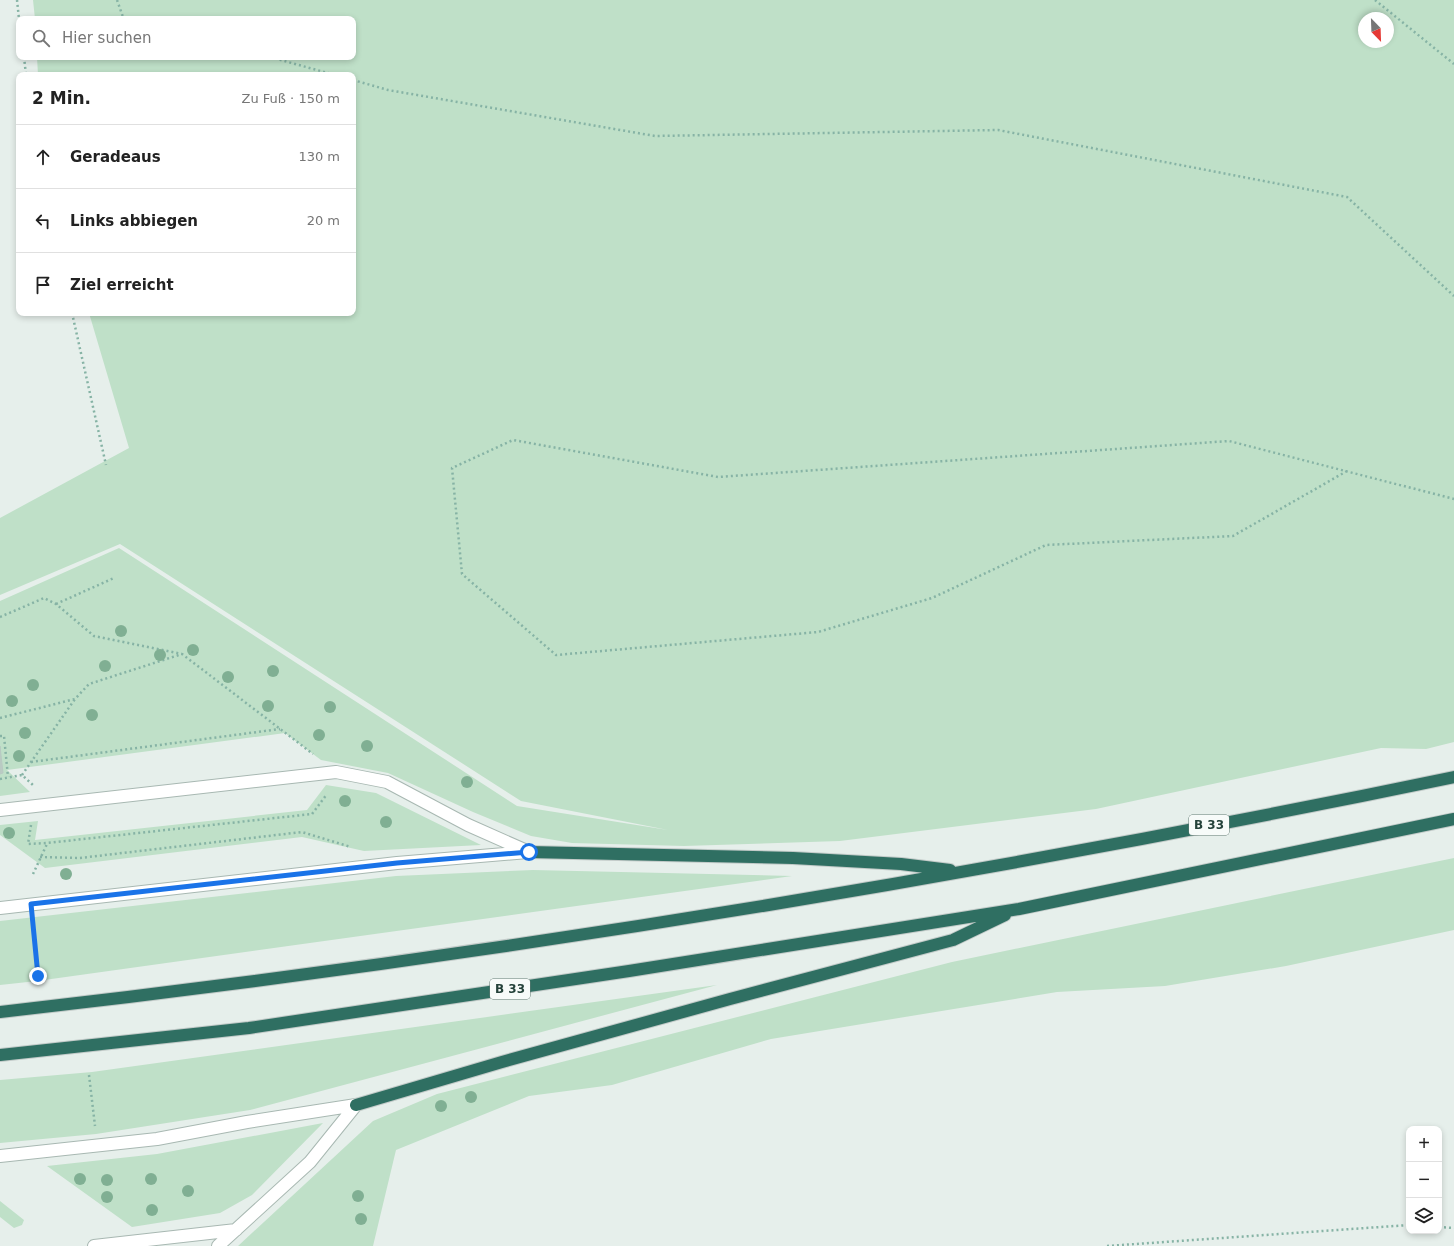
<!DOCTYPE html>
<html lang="de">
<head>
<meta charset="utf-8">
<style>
	:root { --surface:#fff; --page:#f2f2f2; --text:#222; --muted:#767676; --line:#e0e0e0 }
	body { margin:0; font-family:"DejaVu Sans",sans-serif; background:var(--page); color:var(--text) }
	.controls { position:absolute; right:12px; bottom:12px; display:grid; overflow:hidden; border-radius:8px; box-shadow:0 2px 6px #0003 }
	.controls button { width:36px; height:36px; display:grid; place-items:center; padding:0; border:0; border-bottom:1px solid var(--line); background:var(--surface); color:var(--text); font:20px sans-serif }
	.compass { position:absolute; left:1358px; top:12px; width:36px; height:36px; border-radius:50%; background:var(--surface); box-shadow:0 2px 6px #0003; rotate:157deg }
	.stop { position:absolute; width:12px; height:12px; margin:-9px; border:3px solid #1a73e8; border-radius:50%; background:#fff }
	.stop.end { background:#1a73e8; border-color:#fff; box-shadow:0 1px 4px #0008 }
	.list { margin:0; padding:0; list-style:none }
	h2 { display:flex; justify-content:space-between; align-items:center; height:52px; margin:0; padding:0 16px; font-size:17px }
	h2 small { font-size:13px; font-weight:400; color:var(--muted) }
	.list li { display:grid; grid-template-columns:26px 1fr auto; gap:12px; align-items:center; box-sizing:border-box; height:64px; padding:0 16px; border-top:1px solid var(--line) }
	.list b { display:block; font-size:15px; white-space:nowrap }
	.list em { font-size:13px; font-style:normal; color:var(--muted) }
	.icon { flex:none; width:22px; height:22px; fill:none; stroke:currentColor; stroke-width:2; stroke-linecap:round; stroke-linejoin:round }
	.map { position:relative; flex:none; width:1454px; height:1246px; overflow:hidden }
	.search { position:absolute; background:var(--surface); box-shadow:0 2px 6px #0003; left:16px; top:16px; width:340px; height:44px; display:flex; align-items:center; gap:10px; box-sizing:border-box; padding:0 14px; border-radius:8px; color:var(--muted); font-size:15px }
	.panel { position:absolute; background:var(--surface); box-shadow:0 2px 6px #0003; left:16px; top:72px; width:340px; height:244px; border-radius:8px }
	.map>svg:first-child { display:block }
</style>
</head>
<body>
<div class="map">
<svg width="1454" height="1246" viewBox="0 0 1454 1246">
	<rect width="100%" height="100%" fill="#e6efeb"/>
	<path fill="#bfe0c8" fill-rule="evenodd" d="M33,0H1454V742L1426,749L1381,748L1096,809L840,841L684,846L572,843L531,836L473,812L388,773L321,760L285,733L7,770L30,792L0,796V601L119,548L517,806L668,830L521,801L120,544L0,595V518L129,448L89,313H353V75H38L37,57H353V19H35ZM1364,18H1388V42H1364Z
		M326,785L376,793L481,845L364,851L302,837L45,868L0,835V825L38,821L35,840L307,810Z
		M1454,858V930L1286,966L1165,986L1057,992L771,1039L612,1085L529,1096L396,1150L373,1246H238L373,1121L437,1094L952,962Z
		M533,870L792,876L37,981L0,985V921L396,876Z
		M717,985L250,1110L96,1134L0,1143V1080L92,1072Z
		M323,1123L252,1195L220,1213L132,1227L47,1166L157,1154Z
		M0,1201L24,1220L22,1225L14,1228L0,1217Z"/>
	<path fill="#bbcac4" stroke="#b8c9c2" d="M0,746L3,773L0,774Z"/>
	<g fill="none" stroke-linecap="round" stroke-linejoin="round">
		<defs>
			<path id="minor" d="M0,810L336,772L387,782L468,825L529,852
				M0,908L397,863L528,852
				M0,1156L157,1139L247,1122L356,1105
				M94,1246L236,1230
				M218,1246L310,1162L356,1105"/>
			<path id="highway" d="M529,852L793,858L901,864L950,870
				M0,1012C488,957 973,877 1454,777
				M0,1055L249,1028L629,971L1019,909L1454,819
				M356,1105L502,1062L730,999L953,940L1005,915"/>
		</defs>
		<use href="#minor" stroke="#a8b8b2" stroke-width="14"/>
		<use href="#highway" stroke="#c2cac8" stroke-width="14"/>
		<path stroke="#86b3a5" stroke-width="2.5" stroke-dasharray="2 3" stroke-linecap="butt" d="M17,0L19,19
			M117,0L123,17L132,19
			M1375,0L1454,64
			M24,57L26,75
			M270,57L335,75
			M353,80L388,90L655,136L998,130L1347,197L1454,296
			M72,313L106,465
			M1347,471L1233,536L1046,545L932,598L818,632L556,655L462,574L452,468L513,440L718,477L1229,441L1454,499
			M56,604L114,578
			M0,617L44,598L56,604L94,636L182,654
			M0,718L75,699L89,684L182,654L313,754
			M0,736H4L8,777
			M31,762L280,729
			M22,775L75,699
			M0,779L22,775L34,786
			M31,825L28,844L47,843L312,814L327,794
			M40,857L80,858L302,832L351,847
			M33,874L47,844
			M33,923L38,976
			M89,1075L95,1126
			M1439,1227L1454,1228
			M1107,1246L1409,1225"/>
		<use href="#minor" stroke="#fff" stroke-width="12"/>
		<use href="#highway" stroke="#2f6f62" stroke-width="12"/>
	</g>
	<g fill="#80af93">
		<circle cx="121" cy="631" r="6"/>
		<circle cx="193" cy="650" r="6"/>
		<circle cx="160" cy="655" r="6"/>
		<circle cx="105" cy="666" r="6"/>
		<circle cx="273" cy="671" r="6"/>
		<circle cx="228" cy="677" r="6"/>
		<circle cx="33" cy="685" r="6"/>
		<circle cx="12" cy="701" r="6"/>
		<circle cx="268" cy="706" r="6"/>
		<circle cx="330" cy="707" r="6"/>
		<circle cx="92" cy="715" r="6"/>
		<circle cx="25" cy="733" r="6"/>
		<circle cx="319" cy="735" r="6"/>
		<circle cx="367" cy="746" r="6"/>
		<circle cx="19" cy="756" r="6"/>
		<circle cx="467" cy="782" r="6"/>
		<circle cx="345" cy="801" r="6"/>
		<circle cx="386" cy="822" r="6"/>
		<circle cx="9" cy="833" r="6"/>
		<circle cx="66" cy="874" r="6"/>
		<circle cx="471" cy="1097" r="6"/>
		<circle cx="441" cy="1106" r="6"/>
		<circle cx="80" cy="1179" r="6"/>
		<circle cx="151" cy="1179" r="6"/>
		<circle cx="107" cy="1180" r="6"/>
		<circle cx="188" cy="1191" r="6"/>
		<circle cx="358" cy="1196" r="6"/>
		<circle cx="107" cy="1197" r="6"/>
		<circle cx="152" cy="1210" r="6"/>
		<circle cx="361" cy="1219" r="6"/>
	</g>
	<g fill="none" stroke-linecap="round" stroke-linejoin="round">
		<path stroke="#1a73e8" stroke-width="5" d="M38,976L31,904L397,863L529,852"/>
	</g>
	<g text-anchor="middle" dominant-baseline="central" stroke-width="4" stroke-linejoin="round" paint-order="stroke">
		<g fill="#f7fbf9" stroke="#637a73" stroke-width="1">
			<rect x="1189" y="815" width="40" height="20" rx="3"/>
			<rect x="490" y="979" width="40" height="20" rx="3"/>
		</g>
		<g font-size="12" font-weight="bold" fill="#24423a">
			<text x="1209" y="825">B 33</text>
			<text x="510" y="989">B 33</text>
		</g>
	</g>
</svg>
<div class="controls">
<button>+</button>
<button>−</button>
<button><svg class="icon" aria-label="layers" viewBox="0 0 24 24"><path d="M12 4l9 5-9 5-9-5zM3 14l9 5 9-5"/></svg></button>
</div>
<svg class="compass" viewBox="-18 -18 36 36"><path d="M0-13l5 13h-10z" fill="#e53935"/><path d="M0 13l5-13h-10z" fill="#767676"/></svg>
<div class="stop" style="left:529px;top:852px"></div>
<div class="stop end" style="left:38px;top:976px"></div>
<div class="search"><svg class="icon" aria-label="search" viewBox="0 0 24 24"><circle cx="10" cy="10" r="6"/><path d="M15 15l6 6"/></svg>Hier suchen</div>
<section class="panel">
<h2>2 Min.<small>Zu Fuß · 150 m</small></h2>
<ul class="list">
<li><svg class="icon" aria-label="ahead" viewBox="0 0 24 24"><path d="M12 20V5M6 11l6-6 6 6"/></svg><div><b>Geradeaus</b></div><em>130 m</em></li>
<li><svg class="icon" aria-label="left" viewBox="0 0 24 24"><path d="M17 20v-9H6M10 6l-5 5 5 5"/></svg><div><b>Links abbiegen</b></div><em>20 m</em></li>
<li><svg class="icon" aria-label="arrive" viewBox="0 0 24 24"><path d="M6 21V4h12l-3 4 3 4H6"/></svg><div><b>Ziel erreicht</b></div></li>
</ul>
</section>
</div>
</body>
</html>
